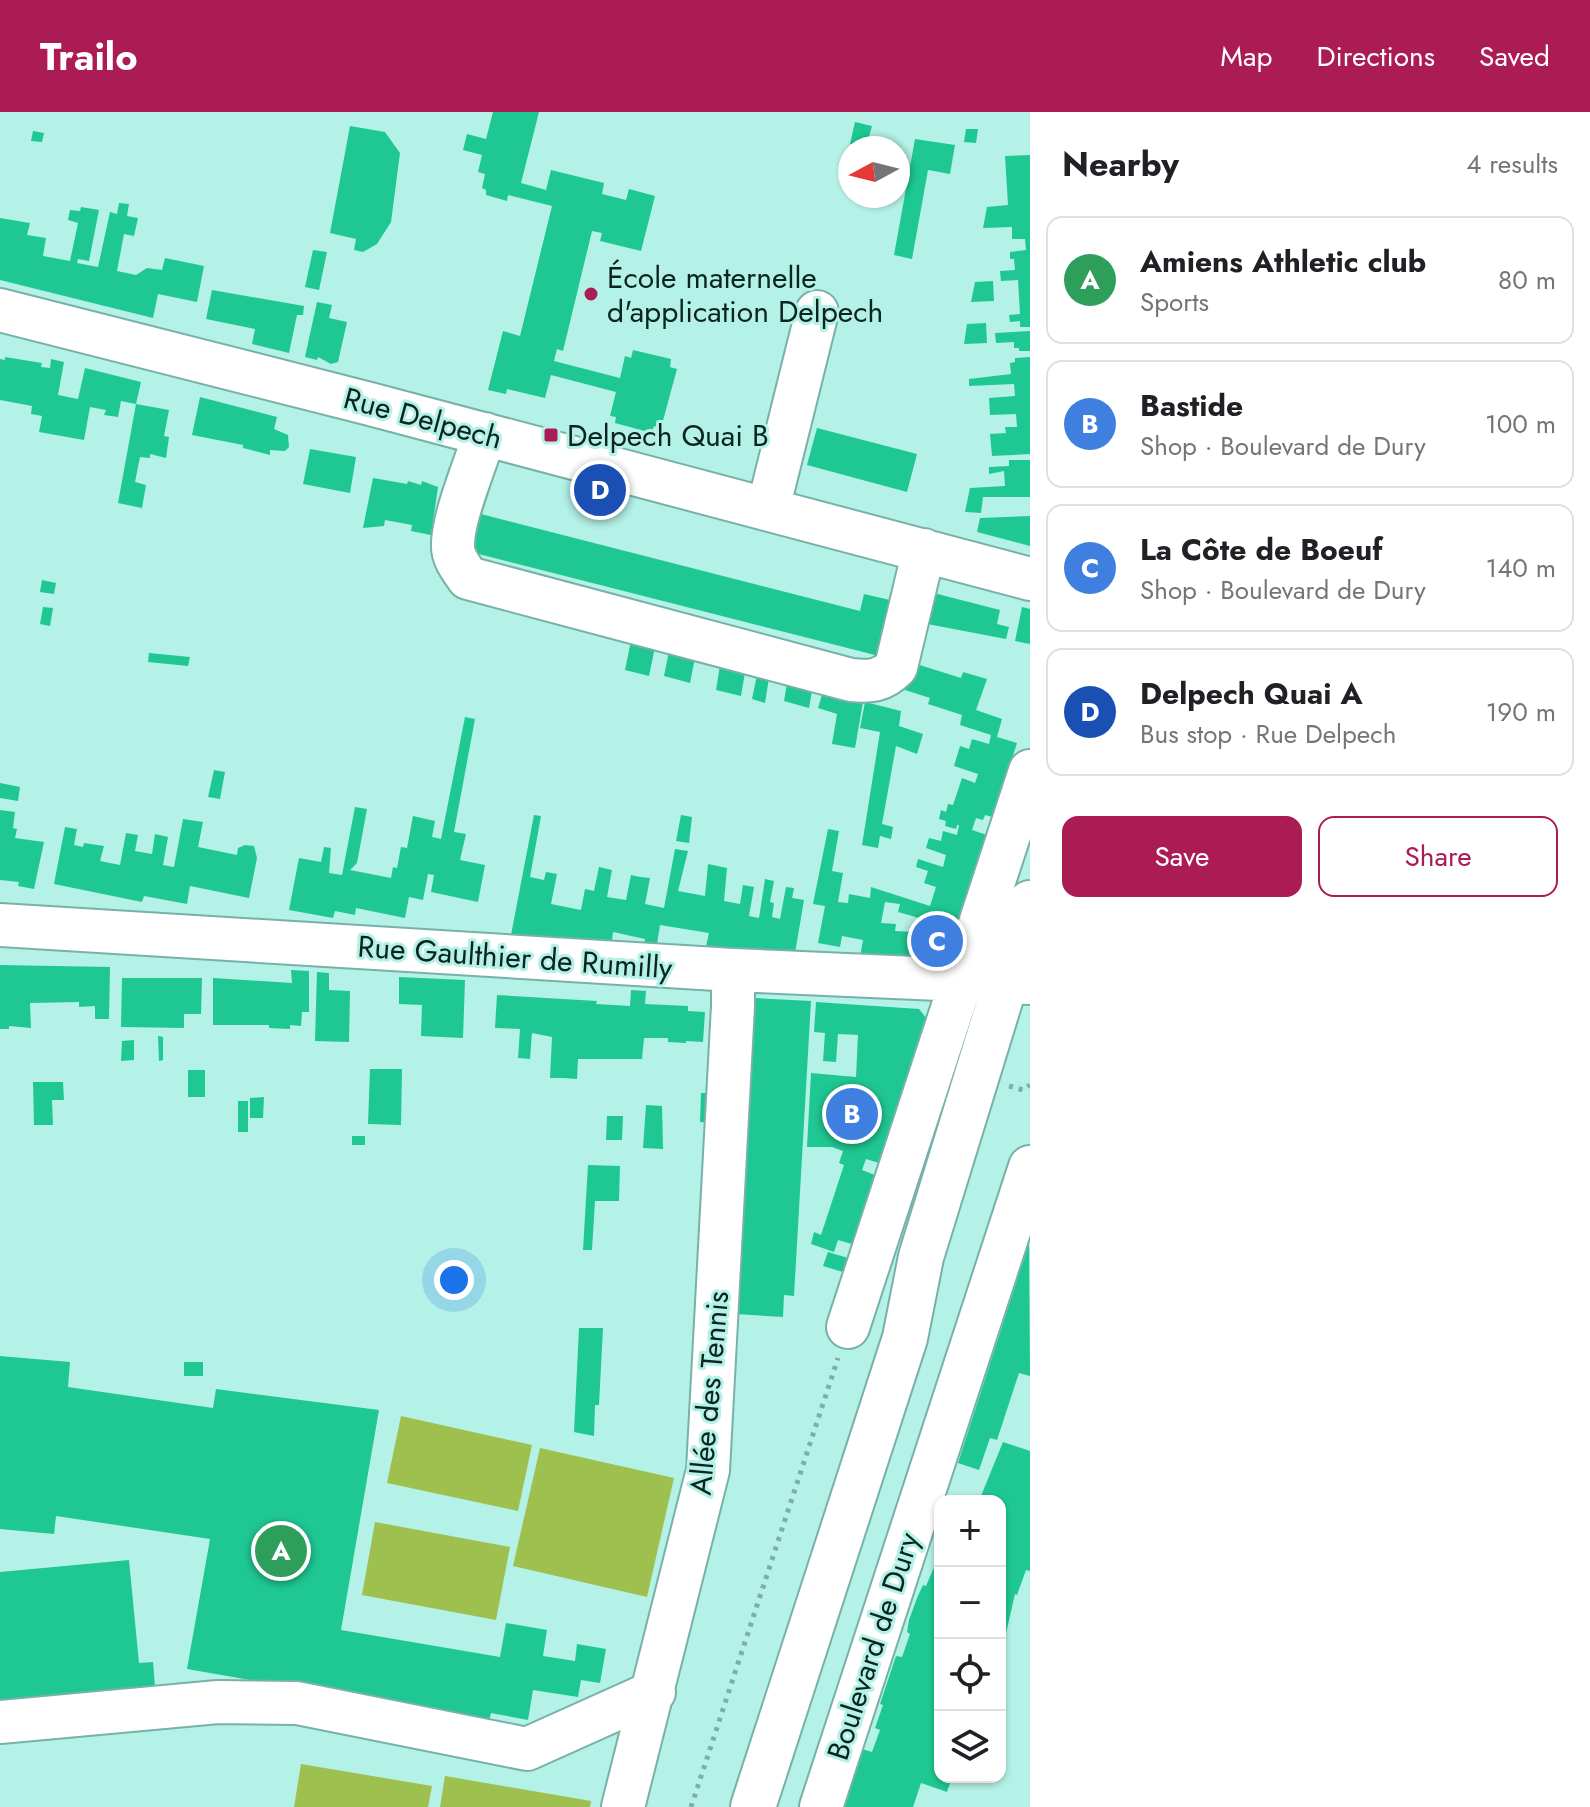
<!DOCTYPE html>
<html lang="en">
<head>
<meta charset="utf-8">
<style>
	:root { --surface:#fff; --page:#f6f6f6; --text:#202124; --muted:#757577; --line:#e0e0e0; --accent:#ac1c54 }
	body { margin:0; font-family:Jost,sans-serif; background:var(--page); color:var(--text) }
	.controls { position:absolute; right:24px; bottom:24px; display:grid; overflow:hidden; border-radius:16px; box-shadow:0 2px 6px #0004 }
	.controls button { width:72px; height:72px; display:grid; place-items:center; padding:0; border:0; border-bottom:2px solid var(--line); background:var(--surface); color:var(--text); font:40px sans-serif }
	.compass { position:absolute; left:838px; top:24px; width:72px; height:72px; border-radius:50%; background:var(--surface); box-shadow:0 2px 6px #0004; rotate:263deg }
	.you { position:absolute; left:454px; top:1168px; width:28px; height:28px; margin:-20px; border:6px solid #fff; border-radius:50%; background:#1a73e8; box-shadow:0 0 0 12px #1a73e833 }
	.badge { display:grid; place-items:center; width:52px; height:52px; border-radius:50%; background:var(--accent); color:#fff; font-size:26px; font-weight:700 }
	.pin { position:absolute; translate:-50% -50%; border:4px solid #fff; box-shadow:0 2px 8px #0006 }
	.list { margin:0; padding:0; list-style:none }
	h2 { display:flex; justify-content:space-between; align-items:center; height:104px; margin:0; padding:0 32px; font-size:34px }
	h2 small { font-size:26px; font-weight:400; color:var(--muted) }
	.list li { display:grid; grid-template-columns:52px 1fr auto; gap:24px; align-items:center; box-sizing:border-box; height:128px; margin:0 16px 16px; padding:0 16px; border:2px solid var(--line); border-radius:16px }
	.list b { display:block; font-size:30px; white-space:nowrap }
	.list p { margin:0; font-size:26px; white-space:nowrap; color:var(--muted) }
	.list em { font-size:26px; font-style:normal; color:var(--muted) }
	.actions { display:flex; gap:16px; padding:24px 32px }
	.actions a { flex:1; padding:18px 0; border:2px solid var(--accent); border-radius:16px; text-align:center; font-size:28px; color:var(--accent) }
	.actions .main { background:var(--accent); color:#fff }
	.icon { flex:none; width:44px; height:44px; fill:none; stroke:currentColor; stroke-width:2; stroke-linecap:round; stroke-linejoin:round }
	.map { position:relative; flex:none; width:1030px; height:1695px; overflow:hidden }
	header { display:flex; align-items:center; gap:48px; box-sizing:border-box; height:112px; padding:0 40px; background:var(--accent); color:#fff }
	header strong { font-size:38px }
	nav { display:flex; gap:44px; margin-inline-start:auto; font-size:28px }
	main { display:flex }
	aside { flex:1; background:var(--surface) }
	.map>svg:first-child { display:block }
</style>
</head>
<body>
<header>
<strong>Trailo</strong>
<nav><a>Map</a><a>Directions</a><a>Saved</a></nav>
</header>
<main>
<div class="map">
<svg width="1030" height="1695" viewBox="0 0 1030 1695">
	<rect width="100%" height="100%" fill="#b4f1e7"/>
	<path fill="#9dc04f" d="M401,1304L532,1333L518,1399L387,1371Z
		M540,1336L674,1366L647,1485L513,1454Z
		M375,1410L510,1435L496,1508L362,1483Z
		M301,1652L432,1674L428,1695H294Z
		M445,1664L591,1689L590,1695H440Z"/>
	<path fill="#1fc892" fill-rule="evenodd" d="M493,0H539L521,71L546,78L551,58L604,71L602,82L626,88L629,77L655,84L641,139L600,129L602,121L592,119L563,239L557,237L554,249L620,266L625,244L631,246L633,238L671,247L670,255L677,257L661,316L654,314L652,321L615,311L616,305L610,304L616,280L551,263L545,286L507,277L506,282L488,278L503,219L520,224L552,94L508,83L507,89L486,83V78L482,76L485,62L478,60L482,43L463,38L467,22L486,27Z
		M855,10L872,14L866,36H857L858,33L850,32Z
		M350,14L385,20L400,41L391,110L377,132L363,140L354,138L356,127L330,121Z
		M966,17H978L976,31L964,30Z
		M33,19L44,21L42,30L31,29Z
		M915,27L955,33L950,62L928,58L912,147L894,143Z
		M1030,43V215H1020V209L1010,210L1009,203L1020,202L1018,168L1001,169L1000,159L1015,158L1014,147H1010V140L1026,138L1025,127H1012V115L983,116L987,95L1008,93L1005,44Z
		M119,91L129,92L127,104L138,106L134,124L124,122L117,159L136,163L147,156L162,158L165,146L204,154L197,190L158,182L153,206L0,168V106L30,111L27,123L46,126L43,144L70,149L78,111L68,108L70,98L80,99L81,95L99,98L89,149L78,147L77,151L98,155L110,100L117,102Z
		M313,138L327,140L319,178L305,175Z
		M993,169L994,189L971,190L975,170Z
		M212,178L304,194L303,203H297L289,241L252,232L255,217L206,207Z
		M317,190L332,193L329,206L347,210L338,250L331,252L318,245L317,248L305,245Z
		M986,211L987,231L964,232L967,212Z
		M1030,219V239H1019V236H1014V230L996,231L995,221Z
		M5,245L42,251L41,255L50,256L51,247L64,250L58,283L78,287L85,256L141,270L136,292L121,289L118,305L104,303L106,298L90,295L84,328L39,320L42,304L31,302L32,294L0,288V247L5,248Z
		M1030,245V342L992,344L990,322L1006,321L1005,315H1017L1016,302L990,303L989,286L1015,284L1014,272L969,274V267L1011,262L1010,251L1015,250V246Z
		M200,285L277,305L274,317L288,323L289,335L285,339L270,338V343L243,336V333L192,323Z
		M136,292L169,298L164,324L169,325L166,346L150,342V346L140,345L135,370L146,373L142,396L118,391Z
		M817,316L917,342L907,380L807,353Z
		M310,337L356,345L350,381L303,372Z
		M1009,348H1030V385H983L981,401L965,400L970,376L1005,374L1004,359L989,362V355L1009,354Z
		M373,366L407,372L408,369L421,373L422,369L438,375L431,423L411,419L412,413L385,408L384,414L363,416Z
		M477,401L860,499L864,482L903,491L879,544L467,439Z
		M1030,404V434L977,420L980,406Z
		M42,468L56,471L54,482L40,480Z
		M922,478L1000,498L997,512L1009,515L1006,527L917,510Z
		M43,495L53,496L50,514L40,512Z
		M1022,495L1030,497V532L1015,529Z
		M631,529L655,535L649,564L625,558Z
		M669,539L695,546L690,571L664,564Z
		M149,541L190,545L188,554L148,550Z
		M910,550L961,566L963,560L987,567L976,598L1002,607L997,625L1017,631L993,705L985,703L983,708L976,706L972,718L987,723L948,840L935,850L860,845L863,828L842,824L840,835L818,831L825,794L813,792L828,717L839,719L832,759L843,761L838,790L848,791L849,782L870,786L871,775L930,794L936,775L924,771L928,759L916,755L918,747L943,755L946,743L926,736L929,726L941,729L943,719L957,723L959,713H957L956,717L945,714L946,709L939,707L941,698L946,700L948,692L953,693L962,666L975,671L978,662L954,654L960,634L969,637L972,627L989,632L991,623L960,613L962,603L928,592L930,586L905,578ZM885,790L900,792L898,800L926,808L924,814L914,820L895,819L896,812L881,811Z
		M720,553L745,560L741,584L716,578Z
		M757,563L769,566L765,591L752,587Z
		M788,566L813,573L809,596L784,589Z
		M824,576L840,584L863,590L855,636L832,632L837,602L818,596Z
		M865,590L901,599L899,614L923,622L917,642L896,634L882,712L893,715L891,727L880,724L878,736L862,733L880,620L860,616Z
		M465,605L475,607L454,720L466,722L460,748L485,753L478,790L431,780L434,763L428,762L423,788L409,785L405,806L356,796L355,803L335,799L333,806L289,798L299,746L321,750L324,735L331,736L329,761L342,763L355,695L367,697L357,751L350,758L391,766L393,755L397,756L401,735L407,736L413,704L435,709L432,725L441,727Z
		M214,658L225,660L220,687L208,685Z
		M0,671L20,675L18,689L0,686Z
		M0,698L15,700L13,716L17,717L15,726L44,730L34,777L18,774L19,770L0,768Z
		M534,703L541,704L530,765L544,768L546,760L557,762L551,792L581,798L585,777L594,779L599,755L612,758L607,785L626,788L631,763L640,765L650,766L645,792L664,796L675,737L688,739L678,779L705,784L708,752L727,756L724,789L740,792L743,773L754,775L749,804L759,806L765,767L774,769L770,790L774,791L772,805L780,807L786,775L794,776L792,786L804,788L795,841L706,835L709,821L660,813L657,832L644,831L645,827L613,820L612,829L511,823Z
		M681,703L692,705L689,731L676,729Z
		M183,707L203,710L198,735L237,743L238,736L245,733L254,734L257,746L249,786L190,774L187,792L144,784L142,790L54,772L65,715L77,717L74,733L83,735L84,731L104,734L100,749L120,753L126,721L138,723L135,739L152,742L155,722L168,725L163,753L174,755Z
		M0,853L110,855L109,907H95V894L79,895V890L30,891L31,916L9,914V917H0Z
		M291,858L309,859V900H302L301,914L290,913V917L269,916V913H213V866L292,871Z
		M317,860L329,861V878L350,879L349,930L315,929Z
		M399,865L465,868L463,926L421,924L422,893L399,892Z
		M122,866H202L201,902H184V916L121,915Z
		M631,878L646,879L645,892L688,894V899L705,900L703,930L686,929V931L668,930V926H644L642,947H578L577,967L564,966H550L552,925L532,921L530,947L518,946L520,917L495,916L497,883L597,889L596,892L630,894Z
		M735,885L811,889L794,1184L784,1183L783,1205L719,1201Z
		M816,890L919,897L927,907L879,1051L866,1047L862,1058L875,1063L852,1132L838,1128L834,1140L811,1132L814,1120L821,1123L844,1053L839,1051L843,1039L832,1035H807L811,961L856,965L858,923L838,922L836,950L823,949L825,921L814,920Z
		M158,924L163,925V948L159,949Z
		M134,928V948L121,949L122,929Z
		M370,957H402L401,1013L368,1012Z
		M188,958H205V985H188Z
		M33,970H63L64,988H52L53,1013H34Z
		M701,981H716L714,1011L700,1010Z
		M264,985L263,1006H250V986Z
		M238,989H248V1020H238Z
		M646,993L662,994L663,1037L643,1036Z
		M607,1004H623L622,1028H606Z
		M352,1024H365V1033H352Z
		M588,1053L620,1054L619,1089H595L592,1138H583Z
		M1029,1131L1030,1264L1019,1261L997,1328L990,1326L979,1358L958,1351Z
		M828,1140L848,1146L843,1160L823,1154Z
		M579,1216H603L599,1293H595L594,1324L574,1320Z
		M0,1244L70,1250L68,1275L213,1296L216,1277L379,1298L341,1518L500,1545L506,1511L547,1518L543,1544L575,1549L577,1532L606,1537L600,1571L581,1568L578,1585L533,1578L528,1608L491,1601L489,1609L187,1557L210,1427L56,1404L54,1422L0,1417Z
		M184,1250H203V1264H184Z
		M1003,1330L1030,1339V1459L1026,1458L1017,1483L1015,1482L1004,1530L1000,1529V1389H982L984,1384H981Z
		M940,1441V1665H952L947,1680L921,1671L913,1695H845L862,1637L872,1640L880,1618L875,1616L883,1593L880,1592L896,1544L902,1545L910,1522L907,1520L909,1508L917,1486L923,1473L926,1474Z
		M129,1448L139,1551L153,1550L155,1574L0,1589V1460Z"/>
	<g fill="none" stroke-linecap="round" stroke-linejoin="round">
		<defs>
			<path id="minor" d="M0,198L370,292L1030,467
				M485,322C476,350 453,405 453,432C452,445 461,456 468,466L851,568C871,570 882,569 896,555L924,438
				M768,397L817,200
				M0,813L733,858L1030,871
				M848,1215L1030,659
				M0,1610L218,1590L297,1591L527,1637L654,1580
				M623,1695L708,1358L733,894V858
				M821,1695L1030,1055"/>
			<path id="major" d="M753,1695L905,1226L921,1145L1030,791"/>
		</defs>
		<use href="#minor" stroke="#77b1a9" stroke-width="46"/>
		<use href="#major" stroke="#77b1a9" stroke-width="48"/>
		<path stroke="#7eafa7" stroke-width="5" stroke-dasharray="4 6" stroke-linecap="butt" d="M1009,974L1023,978L1030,973
			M691,1695L838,1246"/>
		<use href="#minor" stroke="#fff" stroke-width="42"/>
		<use href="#major" stroke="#fff" stroke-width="44"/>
	</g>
	<g fill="#ac1c54" stroke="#b4f1e7" stroke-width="3">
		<circle cx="591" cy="182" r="8"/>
		<rect x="543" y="315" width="16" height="16" rx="4"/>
	</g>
	<g text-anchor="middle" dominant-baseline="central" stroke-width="6" stroke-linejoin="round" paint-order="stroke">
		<g font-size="30" fill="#0b2420" stroke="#b4f1e7" text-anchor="start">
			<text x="607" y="165">École maternelle<tspan x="607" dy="34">d'application Delpech</tspan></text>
			<text x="567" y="323">Delpech Quai B</text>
		</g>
		<g font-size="30" fill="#0b2420" stroke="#b4f1e7">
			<text transform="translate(423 306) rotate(15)">Rue Delpech</text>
			<text transform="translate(515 845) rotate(4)">Rue Gaulthier de Rumilly</text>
			<text transform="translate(709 1281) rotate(-85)">Allée des Tennis</text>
			<text transform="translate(873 1534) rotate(-72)">Boulevard de Dury</text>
		</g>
	</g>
</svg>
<div class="controls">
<button>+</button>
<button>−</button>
<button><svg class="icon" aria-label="locate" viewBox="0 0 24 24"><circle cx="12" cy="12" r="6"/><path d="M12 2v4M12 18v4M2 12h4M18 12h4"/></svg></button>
<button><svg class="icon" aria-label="layers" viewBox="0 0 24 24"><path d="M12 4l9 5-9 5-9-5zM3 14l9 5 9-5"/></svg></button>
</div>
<svg class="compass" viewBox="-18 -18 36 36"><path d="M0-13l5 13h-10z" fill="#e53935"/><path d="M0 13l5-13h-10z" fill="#757577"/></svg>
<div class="you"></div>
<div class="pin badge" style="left:281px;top:1439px;background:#2e9e5b">A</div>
<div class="pin badge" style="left:852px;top:1002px;background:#3f7fe0">B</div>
<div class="pin badge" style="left:937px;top:829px;background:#3f7fe0">C</div>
<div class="pin badge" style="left:600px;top:378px;background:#1a4fb4">D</div>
</div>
<aside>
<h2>Nearby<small>4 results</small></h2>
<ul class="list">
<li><span class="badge" style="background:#2e9e5b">A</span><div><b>Amiens Athletic club</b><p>Sports</p></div><em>80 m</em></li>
<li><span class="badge" style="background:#3f7fe0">B</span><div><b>Bastide</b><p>Shop · Boulevard de Dury</p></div><em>100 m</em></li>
<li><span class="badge" style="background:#3f7fe0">C</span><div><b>La Côte de Boeuf</b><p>Shop · Boulevard de Dury</p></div><em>140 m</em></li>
<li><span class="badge" style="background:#1a4fb4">D</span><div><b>Delpech Quai A</b><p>Bus stop · Rue Delpech</p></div><em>190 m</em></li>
</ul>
<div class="actions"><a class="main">Save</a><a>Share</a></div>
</aside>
</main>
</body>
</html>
